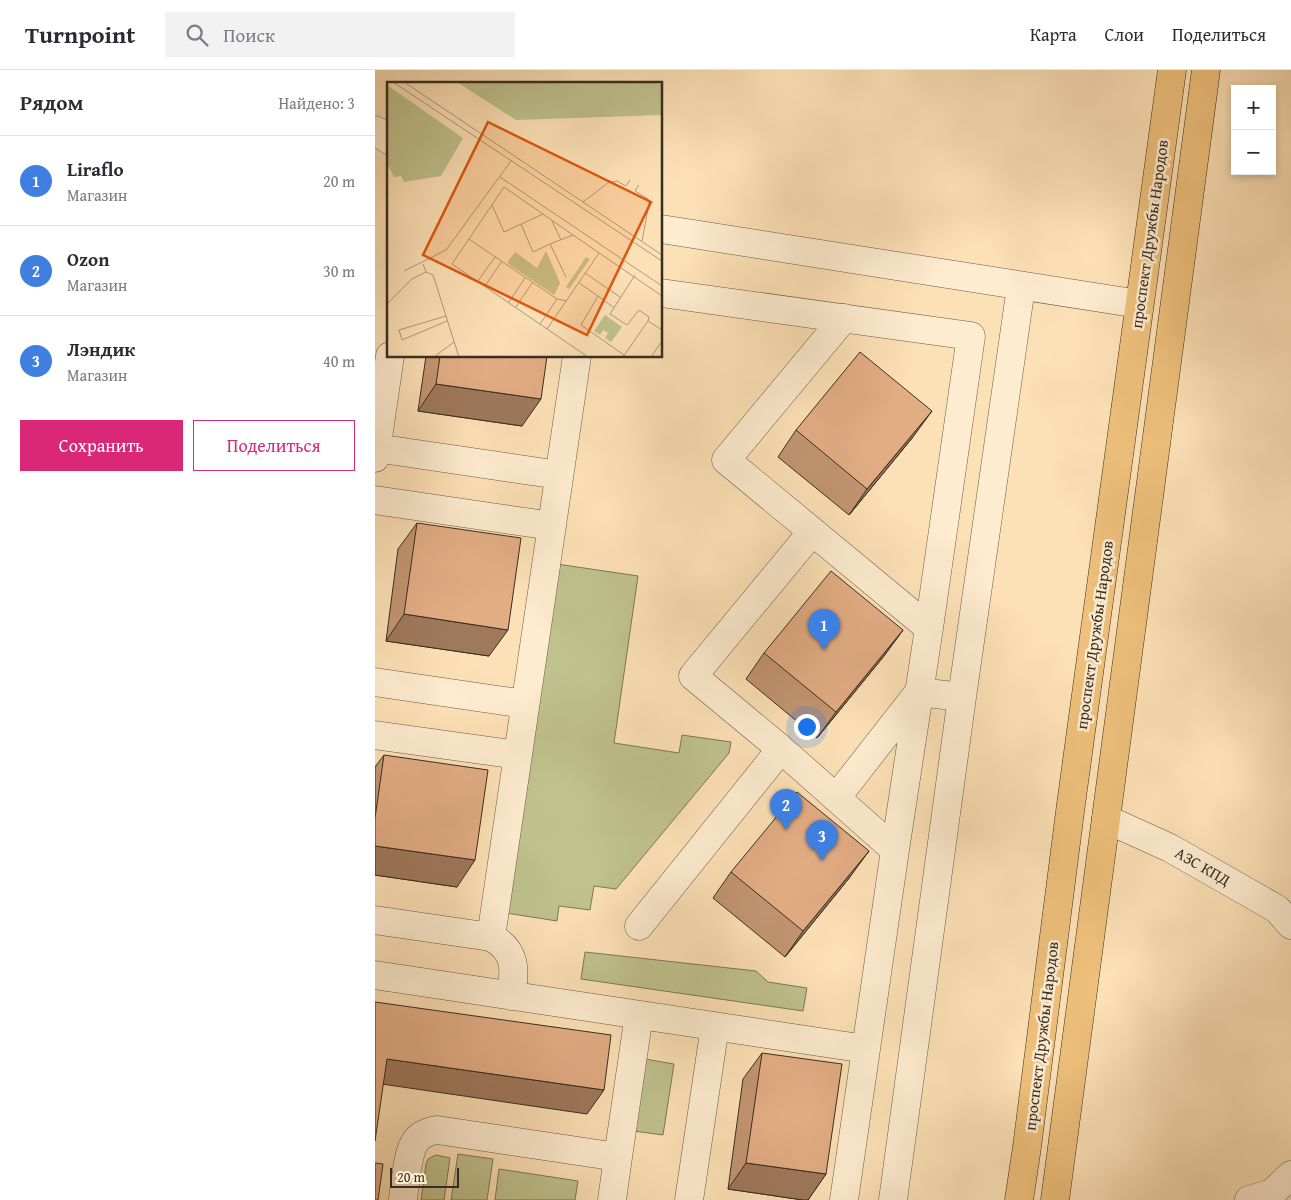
<!DOCTYPE html>
<html lang="ru">
<head>
<meta charset="utf-8">
<style>
	:root { --surface:#fff; --page:#f2f2f3; --text:#2b2b33; --muted:#7c7c81; --line:#e1e1e2; --accent:#db2777 }
	body { margin:0; font-family:"Gentium Book Plus",serif; background:var(--page); color:var(--text) }
	.controls { position:absolute; right:15px; top:15px; display:grid; overflow:hidden; border-radius:0px; box-shadow:0 2px 8px #0003 }
	.controls button { width:45px; height:45px; display:grid; place-items:center; padding:0; border:0; border-bottom:1px solid var(--line); background:var(--surface); color:var(--text); font:25px sans-serif }
	.scale { position:absolute; left:15px; bottom:12px; width:69px; box-sizing:border-box; padding-left:5px; border:2px solid #382d22; border-top:0; font-size:14px; line-height:18px; white-space:nowrap; color:#382d22; -webkit-text-stroke:4px #feecd0; paint-order:stroke }
	.you { position:absolute; left:431px; top:656px; width:18px; height:18px; margin:-12px; border:4px solid #fff; border-radius:50%; background:#1a73e8; box-shadow:0 0 0 8px #1a73e833 }
	.badge { display:grid; place-items:center; width:32px; height:32px; border-radius:50%; background:var(--accent); color:#fff; font-size:16px; font-weight:700 }
	.pin { position:absolute; translate:-50% -41px; filter:drop-shadow(0 1px 2px #0008) }
	.pin::after { content:''; position:absolute; top:26px; width:18px; height:15px; background:inherit; clip-path:polygon(0 0,100% 0,50% 100%) }
	.list { margin:0; padding:0; list-style:none }
	h2 { display:flex; justify-content:space-between; align-items:center; height:65px; margin:0; padding:0 20px; font-size:21px }
	h2 small { font-size:16px; font-weight:400; color:var(--muted) }
	.list li { display:grid; grid-template-columns:32px 1fr auto; gap:15px; align-items:center; box-sizing:border-box; height:90px; padding:0 20px; border-top:1px solid var(--line) }
	.list b { display:block; font-size:19px; white-space:nowrap }
	.list p { margin:0; font-size:16px; white-space:nowrap; color:var(--muted) }
	.list em { font-size:16px; font-style:normal; color:var(--muted) }
	.actions { display:flex; gap:10px; padding:15px 20px }
	.actions a { flex:1; padding:11px 0; border:1px solid var(--accent); border-radius:0px; text-align:center; font-size:18px; color:var(--accent) }
	.actions .main { background:var(--accent); color:#fff }
	.icon { flex:none; width:28px; height:28px; fill:none; stroke:currentColor; stroke-width:2; stroke-linecap:round; stroke-linejoin:round }
	.map { position:relative; flex:none; width:916px; height:1130px; overflow:hidden }
	header { display:flex; align-items:center; gap:30px; box-sizing:border-box; height:70px; padding:0 25px; background:var(--surface); border-bottom:1px solid var(--line) }
	header strong { font-size:24px }
	nav { display:flex; gap:28px; margin-inline-start:auto; font-size:18px }
	.search { width:350px; height:45px; background:var(--page); display:flex; align-items:center; gap:12px; box-sizing:border-box; padding:0 18px; border-radius:0px; color:var(--muted); font-size:19px }
	main { display:flex }
	aside { flex:1; background:var(--surface) }
	.map>svg:first-child { display:block }
</style>
</head>
<body>
<header>
<strong>Turnpoint</strong>
<div class="search"><svg class="icon" aria-label="search" viewBox="0 0 24 24"><circle cx="10" cy="10" r="6"/><path d="M15 15l6 6"/></svg>Поиск</div>
<nav><a>Карта</a><a>Слои</a><a>Поделиться</a></nav>
</header>
<main>
<aside>
<h2>Рядом<small>Найдено: 3</small></h2>
<ul class="list">
<li><span class="badge" style="background:#3f7fe0">1</span><div><b>Liraflo</b><p>Магазин</p></div><em>20 m</em></li>
<li><span class="badge" style="background:#3f7fe0">2</span><div><b>Ozon</b><p>Магазин</p></div><em>30 m</em></li>
<li><span class="badge" style="background:#3f7fe0">3</span><div><b>Лэндик</b><p>Магазин</p></div><em>40 m</em></li>
</ul>
<div class="actions"><a class="main">Сохранить</a><a>Поделиться</a></div>
</aside>
<div class="map">
<svg width="916" height="1130" viewBox="0 0 916 1130">
	<rect width="100%" height="100%" fill="#fde1b6"/>
	<filter id="stains"><feTurbulence type="fractalNoise" baseFrequency=".004" numOctaves="4"/><feColorMatrix values="0 0 0 0 .2 0 0 0 0 .09 0 0 0 0 .02 0 0 0 .5 -.17"/></filter>
	<radialGradient id="worn" r=".72"><stop offset=".6" stop-color="#630" stop-opacity="0"/><stop offset="1" stop-color="#630" stop-opacity=".3"/></radialGradient>
	<path fill="#c0c28d" stroke="#7c7858" d="M182,494L263,506L239,673L304,683L307,665L356,672L354,683L241,819L219,816L215,840L184,836L182,851L131,843Z
		M210,882L381,901L393,912L432,918L428,941L206,909Z
		M270,989L299,994L288,1065L259,1061Z
		M83,1084L118,1089L112,1130H76Z
		M61,1085L75,1088L69,1130H46L51,1094L53,1089Z
		M124,1099L203,1111L200,1130H120Z"/>
	<g fill="none" stroke-linecap="round" stroke-linejoin="round">
		<defs>
			<path id="minor" d="M0,60L14,70
				M286,159L764,234
				M286,223L596,266L554,558L520,780
				M469,248L351,390L554,558
				M1,378L184,405
				M0,388L15,286
				M0,430L177,456
				M0,612L150,634
				M0,665L143,685
				M406,679L318,606L437,462
				M461,728L544,622L587,627
				M731,749L795,778L902,839L916,855
				M0,850L116,867C142,881 140,900 136,926
				M264,856L406,679L520,780L469,1130
				M116,867L202,286
				M0,905L491,979
				M28,1130C29,1120 31,1109 32,1099C36,1077 38,1064 62,1060L243,1087L264,945
				M237,1130L243,1087
				M314,1130L340,956
				M518,1130L587,627L646,217
				M874,1130L897,1123L916,1105"/>
			<path id="major" d="M644,1130L652,1077L696,734L797,0
				M680,1130L831,0"/>
		</defs>
		<use href="#minor" stroke="#695a47" stroke-width="29"/>
		<use href="#major" stroke="#382d22" stroke-width="29"/>
		<use href="#minor" stroke="#feecd0" stroke-width="28"/>
		<use href="#major" stroke="#eec07b" stroke-width="28"/>
	</g>
	<path fill="#c39572" stroke="#382d22" d="M51,286H172L147,356L43,341Z
		M421,360L538,367L474,445L403,387Z
		M42,453L114,586L11,571L23,479Z
		M528,560L509,586L442,668L371,609L389,583Z
		M9,685L82,817L0,805V697Z
		M356,802L475,807L410,887L338,828Z
		M387,983L451,1104L433,1130H428L353,1119L368,1009Z"/>
	<path fill="#9f795c" stroke="#382d22" d="M61,314L166,329L147,356L43,341Z
		M557,341L538,367L474,445L492,419Z
		M29,544L133,560L114,586L11,571Z
		M528,560L509,586L442,668L461,642Z
		M0,776L100,790L82,817L0,805Z
		M494,781L475,807L410,887L428,861Z
		M12,989L229,1020L212,1044L0,1013Z
		M371,1093L451,1104L433,1130H428L353,1119Z"/>
	<path fill="#e3ad84" stroke="#382d22" d="M485,282L557,341L492,419L421,360Z
		M65,286H172L166,329L61,314Z
		M42,453L146,468L133,560L29,544Z
		M456,501L528,560L461,642L389,583Z
		M9,685L113,700L100,790L0,776V748Z
		M422,722L494,781L428,861L356,802Z
		M0,932L236,965L229,1020L12,989L0,1071Z
		M387,983L467,994L451,1104L371,1093Z
		M0,1093L8,1094L3,1130H0Z"/>
	<g text-anchor="middle" dominant-baseline="central" stroke-width="5" stroke-linejoin="round" paint-order="stroke">
		<g font-size="16" fill="#382d22" stroke="#feecd0">
			<text transform="translate(774 164) rotate(-82)">проспект Дружбы Народов</text>
			<text transform="translate(719 565) rotate(-82)">проспект Дружбы Народов</text>
			<text transform="translate(828 796) rotate(30)">АЗС КПД</text>
			<text transform="translate(666 966) rotate(-83)">проспект Дружбы Народов</text>
		</g>
	</g>
	<g transform="translate(12 12)">
		<rect width="275" height="275" fill="#fde1b6"/>
		<path d="M70,0H275V33L129,38ZM0,3L76,56L54,94L17,100L14,94L7,95L0,81ZM159,169L173,201L167,213L120,181L128,170L150,186ZM199,175L203,177L182,207L179,205ZM218,233L235,245L224,260L218,256L221,251L216,248L213,253L207,249Z" fill="#c0c28d"/>
		<path fill="none" stroke="#ae997b" stroke-width="1" d="M6,0L275,179M17,0L275,173M113,95L275,204M252,103L248,109L261,117L262,122L255,159M196,120L221,101L230,99L239,104L243,98M105,123L117,150L156,132M165,139L174,158M134,142L146,170L163,162M82,157L117,105L186,153M36,182L39,190L46,193L72,275M17,189L59,168L124,79M198,191L233,215M248,193L223,232L240,243L252,228L262,235L261,239M179,195L163,162L186,153L275,214M91,199L108,175M192,201L211,214L194,243L237,273M98,204L115,179M211,214L226,225M170,217L82,157L65,182L201,275M122,220L138,196M0,222L25,197L39,190M129,225L145,201M59,234L12,248L15,258L60,239M153,242L170,217L180,219M160,247L212,171M47,275L67,260M236,275L261,239L275,248M264,275L275,259"/>
		<path fill="#df570d" fill-opacity="0.15" stroke="#df570d" stroke-width="2.5" d="M101,40L264,120L200,253L36,173Z"/>
		<rect width="275" height="275" fill="none" stroke="#382d22" stroke-width="2.5"/>
	</g>
	<rect width="100%" height="100%" filter="url(#stains)"/>
	<rect width="100%" height="100%" fill="url(#worn)"/>
</svg>
<div class="controls">
<button>+</button>
<button>−</button>
</div>
<div class="scale">20 m</div>
<div class="you"></div>
<div class="pin badge" style="left:449px;top:580px;background:#3f7fe0">1</div>
<div class="pin badge" style="left:411px;top:760px;background:#3f7fe0">2</div>
<div class="pin badge" style="left:447px;top:791px;background:#3f7fe0">3</div>
</div>
</main>
</body>
</html>
